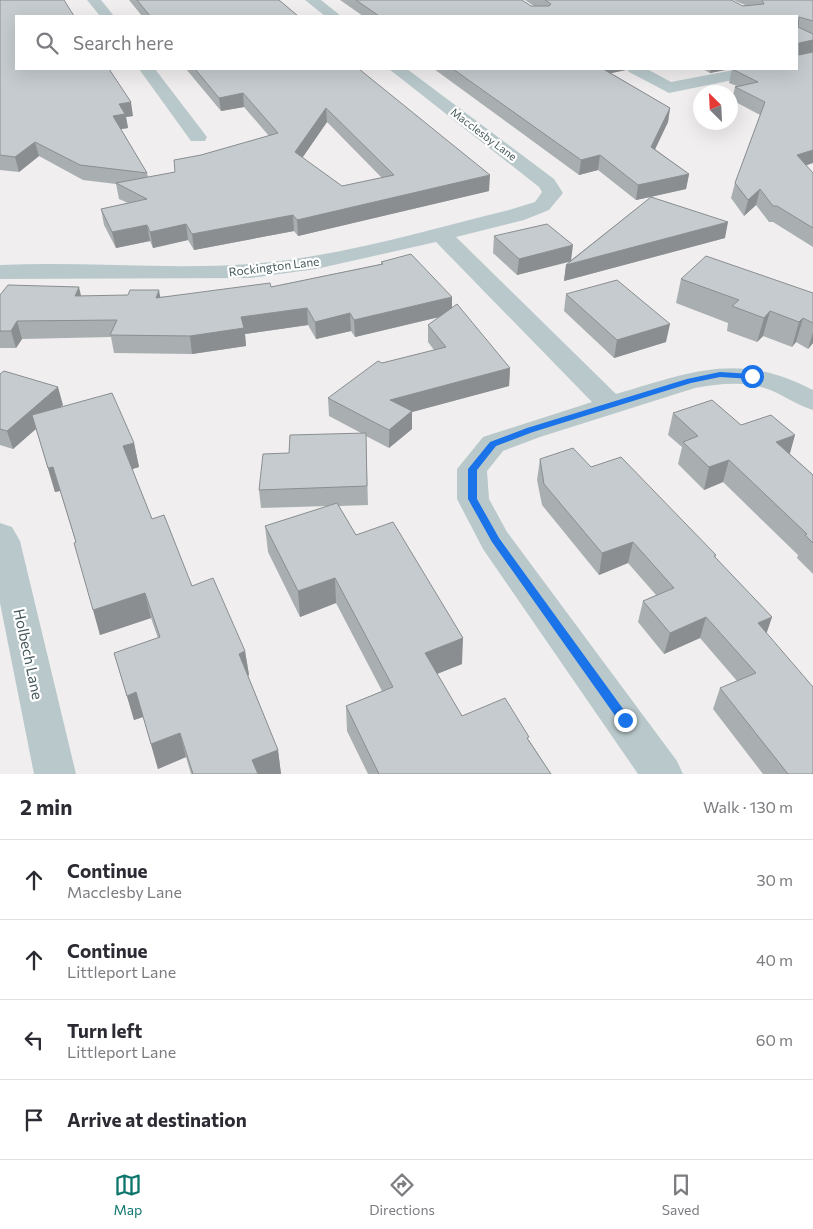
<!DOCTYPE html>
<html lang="en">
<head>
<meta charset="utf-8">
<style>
	:root { --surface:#fff; --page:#f2f2f3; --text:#2b2b33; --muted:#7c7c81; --line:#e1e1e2; --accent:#0f766e }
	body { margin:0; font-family:Commissioner,sans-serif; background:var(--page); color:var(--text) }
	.compass { position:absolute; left:693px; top:85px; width:45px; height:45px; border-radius:50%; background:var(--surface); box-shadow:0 5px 20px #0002; rotate:336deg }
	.stop { position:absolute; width:15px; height:15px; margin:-11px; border:4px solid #1a73e8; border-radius:50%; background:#fff }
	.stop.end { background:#1a73e8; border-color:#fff; box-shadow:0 1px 5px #0008 }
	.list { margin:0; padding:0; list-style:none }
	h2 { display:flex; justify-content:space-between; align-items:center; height:65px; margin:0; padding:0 20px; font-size:21px }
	h2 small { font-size:16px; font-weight:400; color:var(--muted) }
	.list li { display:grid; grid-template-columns:32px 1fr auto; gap:15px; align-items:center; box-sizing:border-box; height:80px; padding:0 20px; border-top:1px solid var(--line) }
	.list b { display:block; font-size:19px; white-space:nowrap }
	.list p { margin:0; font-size:16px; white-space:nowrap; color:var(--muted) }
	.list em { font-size:16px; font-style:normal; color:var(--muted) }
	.icon { flex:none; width:28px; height:28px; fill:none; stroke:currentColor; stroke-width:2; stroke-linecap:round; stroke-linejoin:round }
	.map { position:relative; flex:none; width:813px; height:774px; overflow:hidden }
	.search { position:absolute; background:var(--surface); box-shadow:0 5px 20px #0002; left:15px; right:15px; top:15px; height:55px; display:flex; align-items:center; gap:12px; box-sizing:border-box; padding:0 18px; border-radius:0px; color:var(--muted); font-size:19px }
	.sheet { height:385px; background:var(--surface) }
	nav { display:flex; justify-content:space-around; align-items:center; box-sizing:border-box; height:70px; border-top:1px solid var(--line); background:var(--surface); font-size:14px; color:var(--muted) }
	nav a { display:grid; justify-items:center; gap:2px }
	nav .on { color:var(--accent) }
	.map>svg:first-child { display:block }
</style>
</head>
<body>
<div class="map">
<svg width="813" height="774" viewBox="0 0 813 774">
	<rect width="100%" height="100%" fill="#f1eeef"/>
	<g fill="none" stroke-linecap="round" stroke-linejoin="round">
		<path fill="#b9c9cb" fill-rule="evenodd" d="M87,0H101L114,16H100Z
			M305,0H321L341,16H325Z
			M139,69H155L207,137L205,141H191Z
			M389,69H407L554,179L563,193L549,210L524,220L456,237L616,394C691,372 739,351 813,390V410C800,406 789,399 777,393C751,380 723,383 695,388L540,437L503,451L487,471L489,499L507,532L677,761L683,774H638L483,549L457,499V469L483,437L592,402L436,242L316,269L250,278L0,279V265C83,261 167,270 250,264C339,257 424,231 509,210L535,202L542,192L539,187Z
			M627,69H647L671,82L739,69H770L762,74L669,93L629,72Z
			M0,523L12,527L20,541L76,774H34L0,603Z"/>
	</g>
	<path fill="#a9afb1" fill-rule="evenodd" d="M0,0L133,116L126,117L128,128L121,129L147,173L148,177L175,172L201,155L269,136L244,107L221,111L186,69H359L489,191L298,236L294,231L194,250L188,240L153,248L150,241L116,248L104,225L101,209L128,203L119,199L116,184L83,180L39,156L19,172L0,170ZM327,122L382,178L342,186L302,158Z
		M129,0H279L298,16H142Z
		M340,0H522L531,6H534L525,0H731L743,6L745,5L733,0H813V40L799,55L806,166L813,173V247L773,222H769L756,205L744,216L731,198L735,183L760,115L732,100L735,87L737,86L729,83L732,69H797V16H363Z
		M434,69H626V70L611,73L670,108L668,122L655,149L689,174L686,189L651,197L725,238L564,281L566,265L569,262L517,275L493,253L494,236L571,260L651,197L636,200L598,170L579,175Z
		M703,69H730L710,73Z
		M381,262L452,308L510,368L509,386L412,412V429L389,448L366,436L368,505L339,506L356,535L462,664L437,674L462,716L529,740L551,774H368L347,731L346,706L382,691L336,603L300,617L268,552L265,526L329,506L261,508L259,490L289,453L361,433L329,416L328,398L382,363L434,350L428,342V325L439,317L355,337L351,331L316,339L308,325L245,334L246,346L192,354L114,353L111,337L22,339L16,348H0V295L160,297L271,287L381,264Z
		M681,279L813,293V343L808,349L796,342L792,347L763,336L757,342L727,331L728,323L676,303Z
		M566,294L666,342L614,358L564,311Z
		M0,374L63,405L60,407L134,443L139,467L132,469L152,519L192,586L245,651L249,675L248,676L278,750L281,774H191L186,757L158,769L143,717L134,720L114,653L158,638L151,618L100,635L76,543L60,491L55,492L36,429L13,449L0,445Z
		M673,413L741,425L790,454L813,475V574L797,558L798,555L723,482L704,490L678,464L682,447L668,435Z
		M540,459L591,467L716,555L715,558L772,617L766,633L813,774H763L713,709L720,688L737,681L700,638L664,654L638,622L643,601L656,595L628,563L599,575L542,505L537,480Z"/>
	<path fill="#8a8e90" d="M813,40V52L797,56L799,43Z
		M594,69H626V70L593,77Z
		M711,69H730L710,73Z
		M243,93L244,107L221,111L219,98Z
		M131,102L133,116L126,117L128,128L116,130L113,116L119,104Z
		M326,108L327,122L296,167L295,152Z
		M670,108L668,122L649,162L651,147Z
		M35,142L39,156L19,172L15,157Z
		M813,150V163L793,170L797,155Z
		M600,155L598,170L579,175L581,160Z
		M689,174L686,189L636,200L638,185Z
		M490,175L489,191L298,236L297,220Z
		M760,189L756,205L744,216L748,200Z
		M293,215L294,231L194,250L192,234Z
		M728,222L725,238L564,281L566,265Z
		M186,224L188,240L153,248L150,232Z
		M147,225L150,241L116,248L112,232Z
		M573,245L571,261L517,275L519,259Z
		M79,287L83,304L75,296Z
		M159,290L162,307L156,298Z
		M452,297V314L355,337L354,320Z
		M307,308L308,325L245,334L246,346L192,354L190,336L241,317Z
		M770,311L763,336L757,342L764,318Z
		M350,313L351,331L316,339L315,322Z
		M803,318L796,342L792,347L799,322Z
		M17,321L22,339L16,348L11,331Z
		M670,324L666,342L614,358L617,340Z
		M813,332V343L808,349Z
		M510,368L509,386L412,412V429L389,448L390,400Z
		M58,387L63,405L13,449L7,431Z
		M795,435L789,457L776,442Z
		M134,443L139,467L129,470L123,446Z
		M729,460L723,482L704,490L709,467Z
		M53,467L60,491L55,492L48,468Z
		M633,542L628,563L599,575L602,553Z
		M335,578L336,603L300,617L298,591Z
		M145,593L151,618L100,635L93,610Z
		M706,617L700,638L664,654L670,633Z
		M772,617L765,638L758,623Z
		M463,638L462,664L424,679L425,653Z
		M245,651L249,675L243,678L239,654Z
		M136,692L143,717L134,720L127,696Z
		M180,733L186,757L158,769L151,744Z
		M278,750L281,774H254L252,760Z"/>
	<path fill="#c5cbce" stroke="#8a8e90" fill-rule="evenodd" d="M0,0H64L74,16H16V69H109L131,102L119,104L125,114L113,116L147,173L80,165L35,142L15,157L0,155Z
		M137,0H279L298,16H150Z
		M356,0H522L531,6H549L551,4L545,0H731L743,6L764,4L762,0H813V21L799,17L798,27L813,34V40L799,43V55L813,52V150L797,155L813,173V228L777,206H773L760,189L748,200L735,183L765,102L735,87L758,82L732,69H797V16H379Z
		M195,69H359L490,175L297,220L293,215L192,234L186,224L150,232L147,225L112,232L101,209L147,199L116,183L175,172L174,160L201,155L278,133L243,93L219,98ZM326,108L394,175L342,186L295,152Z
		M453,69H603L670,108L651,147L689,174L638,185L600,155L581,160Z
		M651,197L728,222L566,265Z
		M547,224L573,245L519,259L494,236Z
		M411,254L452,297L354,320L350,313L315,322L307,308L241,317L244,328L190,336L110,335L117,320L17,321L11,331H0V295L8,285L79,287L75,296L128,295L130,290H159L156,298L270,283L271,287L383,264L381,262Z
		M706,256L813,293V323L803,318L799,322L770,311L764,318L732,306L739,300L681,279Z
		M617,280L670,324L617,340L566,294Z
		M457,304L510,368L390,400L412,411L389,430L328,398L378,361L382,363L446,347L428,325Z
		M4,371L58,387L7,431L0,429V374Z
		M112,393L134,443L123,446L152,519L164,515L192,586L213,578L245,651L239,654L278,750L252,760L258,774H193L180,733L151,744L136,692L127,696L114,653L160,637L145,593L93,610L74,543L76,542L53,467L48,468L32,415Z
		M712,400L741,425L771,415L795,435L776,442L813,475V543L805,535L807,534L729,460L709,467L683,442L698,436L673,413Z
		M366,433L367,486L259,490L263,454L289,453L290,435Z
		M573,448L591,467L621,457L716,555L714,556L772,617L758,623L813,687V774H788L720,688L756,673L706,617L670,633L643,601L674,588L633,542L602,553L544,484L540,459Z
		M337,503L356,535L393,522L463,638L425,653L462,716L505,698L529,737L527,738L551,774H379L346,706L393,687L335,578L298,591L265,526Z"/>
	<path fill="#1a73e8" d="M720,372L752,374L756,376L752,379L720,377L691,383L533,432L496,446L477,470V499L499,538L629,717L631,720L625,725L621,724L492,542L468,499V469L490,442L527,428L687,379Z"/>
	<g text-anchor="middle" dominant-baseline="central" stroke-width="4.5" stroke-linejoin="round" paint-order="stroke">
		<g font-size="11" fill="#46595c" stroke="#fff">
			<text transform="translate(484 134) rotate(37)">Macclesby Lane</text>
		</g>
		<g font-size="12" fill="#46595c" stroke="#fff">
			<text transform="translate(274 266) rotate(-7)">Rockington Lane</text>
		</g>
		<g font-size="15" fill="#46595c" stroke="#fff">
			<text transform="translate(29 654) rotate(78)">Holbech Lane</text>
		</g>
	</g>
</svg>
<svg class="compass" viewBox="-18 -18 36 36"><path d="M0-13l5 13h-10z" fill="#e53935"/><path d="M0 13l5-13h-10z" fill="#7c7c81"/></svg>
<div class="stop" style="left:752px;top:376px"></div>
<div class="stop end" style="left:625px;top:720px"></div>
<div class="search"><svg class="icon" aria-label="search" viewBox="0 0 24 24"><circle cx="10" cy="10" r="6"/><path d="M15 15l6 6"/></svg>Search here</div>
</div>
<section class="sheet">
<h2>2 min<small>Walk · 130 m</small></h2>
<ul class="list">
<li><svg class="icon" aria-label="ahead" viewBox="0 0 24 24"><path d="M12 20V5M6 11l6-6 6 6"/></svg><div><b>Continue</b><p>Macclesby Lane</p></div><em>30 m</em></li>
<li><svg class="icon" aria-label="ahead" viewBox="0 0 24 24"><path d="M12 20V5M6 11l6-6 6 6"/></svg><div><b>Continue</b><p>Littleport Lane</p></div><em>40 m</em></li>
<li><svg class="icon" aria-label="left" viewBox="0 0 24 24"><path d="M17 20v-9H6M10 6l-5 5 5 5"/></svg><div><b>Turn left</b><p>Littleport Lane</p></div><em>60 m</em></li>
<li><svg class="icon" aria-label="arrive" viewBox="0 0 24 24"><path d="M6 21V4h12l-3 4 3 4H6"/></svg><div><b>Arrive at destination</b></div></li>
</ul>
</section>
<nav>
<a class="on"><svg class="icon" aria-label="map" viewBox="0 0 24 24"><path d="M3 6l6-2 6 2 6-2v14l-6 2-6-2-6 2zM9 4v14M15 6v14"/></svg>Map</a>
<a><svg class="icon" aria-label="directions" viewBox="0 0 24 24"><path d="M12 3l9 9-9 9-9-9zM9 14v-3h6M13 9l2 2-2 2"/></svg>Directions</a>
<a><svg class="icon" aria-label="saved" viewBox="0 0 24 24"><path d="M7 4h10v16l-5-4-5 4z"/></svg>Saved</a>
</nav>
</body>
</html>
